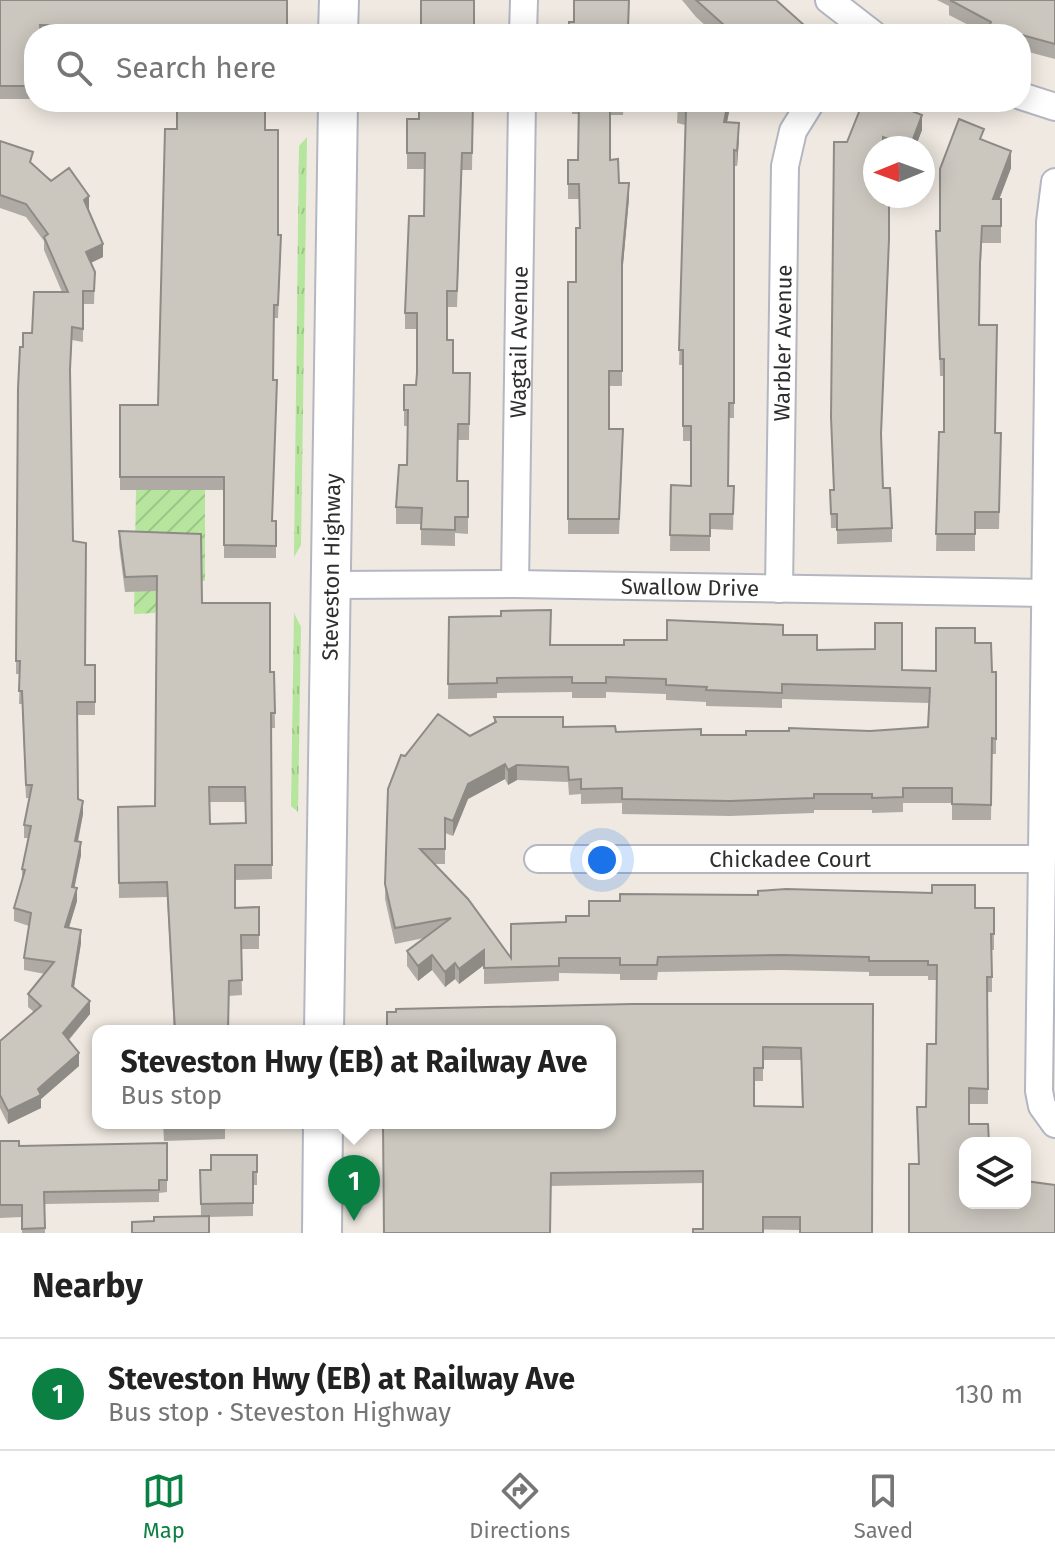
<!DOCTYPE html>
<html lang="en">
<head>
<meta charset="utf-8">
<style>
	:root { --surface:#fff; --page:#f2f2f2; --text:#222; --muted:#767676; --line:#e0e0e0; --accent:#0b8043 }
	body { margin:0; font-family:"Fira Sans",sans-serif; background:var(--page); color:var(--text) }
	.controls { position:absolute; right:24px; bottom:24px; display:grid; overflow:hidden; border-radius:16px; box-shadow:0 4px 20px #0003 }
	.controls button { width:72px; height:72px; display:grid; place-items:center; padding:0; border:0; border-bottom:2px solid var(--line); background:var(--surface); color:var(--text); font:40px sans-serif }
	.compass { position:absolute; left:863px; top:136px; width:72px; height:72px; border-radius:50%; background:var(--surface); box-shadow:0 4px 20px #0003; rotate:269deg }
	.you { position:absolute; left:602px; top:860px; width:28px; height:28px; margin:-20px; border:6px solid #fff; border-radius:50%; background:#1a73e8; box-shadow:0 0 0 12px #1a73e833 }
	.badge { display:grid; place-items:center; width:52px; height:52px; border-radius:50%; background:var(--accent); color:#fff; font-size:26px; font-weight:700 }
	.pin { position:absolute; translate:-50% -66px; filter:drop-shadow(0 2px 4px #0008) }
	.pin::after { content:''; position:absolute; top:42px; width:28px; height:24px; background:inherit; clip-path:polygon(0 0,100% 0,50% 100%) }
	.popup { position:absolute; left:92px; top:1025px; width:524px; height:104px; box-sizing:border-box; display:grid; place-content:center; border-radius:16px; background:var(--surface); filter:drop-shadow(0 2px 6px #0005); font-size:26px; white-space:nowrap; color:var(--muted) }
	.popup b { font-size:30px; color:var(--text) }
	.popup::after { content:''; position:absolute; left:50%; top:100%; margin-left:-16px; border:16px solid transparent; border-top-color:var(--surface) }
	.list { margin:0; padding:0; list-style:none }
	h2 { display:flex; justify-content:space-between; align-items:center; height:104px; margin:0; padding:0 32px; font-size:34px }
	h2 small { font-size:26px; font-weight:400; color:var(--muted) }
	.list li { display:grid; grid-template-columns:52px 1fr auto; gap:24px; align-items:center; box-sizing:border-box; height:112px; padding:0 32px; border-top:2px solid var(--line) }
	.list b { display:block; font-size:30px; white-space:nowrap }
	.list p { margin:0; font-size:26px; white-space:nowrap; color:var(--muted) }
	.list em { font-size:26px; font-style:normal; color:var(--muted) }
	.icon { flex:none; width:44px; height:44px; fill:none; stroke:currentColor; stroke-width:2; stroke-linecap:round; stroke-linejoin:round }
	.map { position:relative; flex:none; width:1055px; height:1233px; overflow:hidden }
	.search { position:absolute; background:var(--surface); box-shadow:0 4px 20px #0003; left:24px; right:24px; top:24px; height:88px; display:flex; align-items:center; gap:20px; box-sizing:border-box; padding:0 28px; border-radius:32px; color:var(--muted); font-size:30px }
	.sheet { height:216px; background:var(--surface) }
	nav { display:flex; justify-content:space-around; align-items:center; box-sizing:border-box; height:112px; border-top:2px solid var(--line); background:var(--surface); font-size:22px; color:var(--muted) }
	nav a { display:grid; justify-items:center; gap:4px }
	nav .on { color:var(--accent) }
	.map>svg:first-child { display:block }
</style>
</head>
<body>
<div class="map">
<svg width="1055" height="1233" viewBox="0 0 1055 1233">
	<defs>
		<pattern id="grass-tufts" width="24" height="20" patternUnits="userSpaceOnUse" patternTransform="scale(2)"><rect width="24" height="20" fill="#b6e59e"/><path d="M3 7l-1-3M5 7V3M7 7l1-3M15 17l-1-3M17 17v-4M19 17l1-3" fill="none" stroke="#9dc588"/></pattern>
		<pattern id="garden-furrows" width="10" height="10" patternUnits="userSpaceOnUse" patternTransform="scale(2)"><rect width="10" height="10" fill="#b6e59e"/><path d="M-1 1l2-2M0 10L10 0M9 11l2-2" fill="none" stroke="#9dc588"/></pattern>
	</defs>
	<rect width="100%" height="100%" fill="#efe9e1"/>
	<path fill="url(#grass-tufts)" d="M307,137L301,545L294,557L299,146Z
		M294,613L301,627L298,812L291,806Z"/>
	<path fill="url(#garden-furrows)" d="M136,490H205V581H185V578H200L201,549L164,546L163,568L157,569V590L181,591V607L206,610L156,609L155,613L134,614Z"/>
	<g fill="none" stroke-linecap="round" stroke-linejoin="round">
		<defs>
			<g id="minor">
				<path d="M829,0L873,34"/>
				<path d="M523,34L524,0"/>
				<path d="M1021,96L1055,107"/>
				<path d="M1055,182L1050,222L1039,1091L1042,1106L1055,1124"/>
				<path id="s1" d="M515,584L522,102"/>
				<path id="s2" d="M332,585L515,584L1047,593"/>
				<path id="s3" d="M779,589L785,166L793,131L811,102"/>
				<path id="s4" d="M538,859H1041"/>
			</g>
			<g id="secondary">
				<path d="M338,34L339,0"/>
				<path id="s5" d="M324,1031L338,102"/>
				<path d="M322,1233L323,1123"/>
			</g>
		</defs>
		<use href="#minor" stroke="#b4b7c1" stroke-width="30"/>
		<use href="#secondary" stroke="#b4b7c1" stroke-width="42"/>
		<use href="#minor" stroke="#fff" stroke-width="26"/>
		<use href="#secondary" stroke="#fff" stroke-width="38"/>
	</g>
	<path fill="#afaba4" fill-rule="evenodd" d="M0,0L287,34H34V99H0Z
		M682,0H776L804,34H715L696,17Z
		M937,0H1055V59L1021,50V34H986L949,15V6Z
		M473,102L472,170H462L457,307H447V340L453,373H470L469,440H458L457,481H468V534L455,533V546L421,545V524H396V507L407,465L408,426H404V385H416L417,373V329H405V313L424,216L425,169H407V119H419L422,103Z
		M572,102H624L623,115H610V160L619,183L629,198L622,276V386H609V429L623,444L619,534H568V282H576L580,228L579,199H568V160H578V114H572Z
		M678,102H731L727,122L739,138L737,166H734V418H729L728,486H734L733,530L710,529V551H670L671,485L691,486V441H683V365H679L685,125L677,123Z
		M903,102V108L922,130L915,148H875L884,204H889V253L881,441L883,488L892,528V542L837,544V528H831L830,490H833L847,142Z
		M177,129L265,130L278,235L281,248L278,318H274L273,521H276V558H224V490H120V405H158Z
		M0,141L89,208L88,209L103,257L91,263L95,272L94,304H83V342L72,340L70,380L73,541L85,665H95V715H77L78,799L83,814L78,842L81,855L74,887L77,901L69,928L81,943L74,987L90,1014L69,1040L79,1066L41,1099V1108L8,1124L0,1108V1041L34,1012L28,1007V994L45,974L24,970V958L29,926L14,921V908L22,880V869L28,838H24V825L30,798H26L22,704H19L20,674H16L18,388L23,347L62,292L44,250V241L26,217L0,208Z
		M984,141L1011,168L999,199H1001V243H982L980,280L979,325L995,433H1001L999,529H975V551H936L939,432H944V376H940L936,248L940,231Z
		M119,531L202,603L270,672H274L275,728H271L272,879L235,880V908L259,907V949H241L242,995L229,996L228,1031H174L167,897L119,898L118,807L155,806L157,591L125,592L119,545ZM209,802H245V823L210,824Z
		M449,617L550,645H624L667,640L783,635L817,650L902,670L936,671L975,643L992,672H996V754H992L991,820H952V803H903V812L872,813V810H814V813L730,816L622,814V803L581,804V794L569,795L568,782L517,780L508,785L505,779L468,799L453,836L445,833V864H434L511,958L975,908H994V950H992V992H988V1104H969L965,1143L1055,1233L918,1164L936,1044L937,980H928V976H869V972L783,970L658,972L657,980H620V974L559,973V981L484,984V965L459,984L455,979L445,987L432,970L418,981L407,966V951L424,938L395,944L385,899L388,789L405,756L470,736L494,723V717L563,727L616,732L746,735L870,731L928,727L929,703L782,699V708L706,706V702L666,700V694L606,692V698H572V692L497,693V698L448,699Z
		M873,1004L800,1230L703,1229V1183L551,1186L552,1127H587L610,1031ZM763,1060H801L802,1107L754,1106V1081H763Z
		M163,1123H235V1125H225V1139L164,1141Z
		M0,1141L19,1146L167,1143V1192L159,1193V1202L45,1204V1233H22V1217L0,1218Z
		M257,1155V1185H253V1216L209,1217L154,1221L201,1216L200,1170H211Z"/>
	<path fill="#8e8b86" d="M804,25V34H796Z
		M728,102H731L724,137V122Z
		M922,115V130L915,148H910Z
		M739,123V138L737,166V151Z
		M1011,151V168L993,216V199Z
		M629,183V198L622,276V261Z
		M89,196V208L84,213V200Z
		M103,244V257L86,265V252Z
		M505,764V779L468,799L453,836V821L468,784Z
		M517,765V780L508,785V770Z
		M83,801V814L75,854V841Z
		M81,842V855L72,900V887Z
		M77,888V901L65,940V927Z
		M81,930V943L72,999V986Z
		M484,950V965L459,984V969Z
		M432,955V970L418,981V966Z
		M455,963V979L445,987V972Z
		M90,1001V1014L63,1046V1033Z
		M79,1053V1066L41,1099V1108L8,1124V1111L38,1089Z"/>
	<path fill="#cbc7bf" stroke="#8e8b86" stroke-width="2" fill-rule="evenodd" d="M0,0H287V34H117L116,26L40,25L41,34H34V86H0Z
		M421,0H474V34H421Z
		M574,0H629L628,28H635V34H569V22H574Z
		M696,0H776L804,25L796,34H734Z
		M950,0H1055V44L989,26L991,22Z
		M177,102H265V130H278V235H281L278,305H274L273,380H277L272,521H276V546L224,545V477H120V405H158L165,129H177Z
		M423,102H473L472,153H462L457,291H447V340H453V373H470L469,424H458L457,481H468V517H455V530L421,529L422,508L396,507L399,465H407L408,410H404V385H416L417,373V313H405L409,216H424L425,153H407V119H419V103Z
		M579,102H610V160L618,159L619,183H629L622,261V371H609V429H623L619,519H568V282H576V228H580L579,184H568V160H578Z
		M678,102H728L724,122L739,123L737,151L734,150V403H729L728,486H734L733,514H710V536L670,535L671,485L691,486V426H683V350H679L686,110L677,108Z
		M863,102H900L899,106L922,115L910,147L883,137V148H875V196H884V204H889V239L881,434L883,488H890L892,528L837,530V514H831L830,490H834L831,417L834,142H847Z
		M959,119L984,129L980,139L1011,151L993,199H1001V226H982L980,263L979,325H997L995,433H1001L999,512H975V534H936L939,432H944V359H940L936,231H940V169Z
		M0,141L33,152L30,162L51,181L69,168L89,196L84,200L103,244L86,252L95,272L94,291H83V329L72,327L70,370L73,541L86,543L85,665H95V702H77L78,799L83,801L75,841L81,842L72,887L77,888L65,927L81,930L72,986L90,1001L63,1033L79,1053L38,1089L41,1095L8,1111L0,1095V1041L41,1006L28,994L54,962L24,958L31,913L14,908L25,870L22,869L31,826L24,825L32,785H26L22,691H19L20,661H16L18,388L20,347H23V333H32L34,292H68L44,237L48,234L26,204L0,195Z
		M119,531L201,534L202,603H270V672H274L275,713H271L272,865H235V908L259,907V935H241L242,980L229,981L228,1031H175L167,882L119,883L118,807L155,806L157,576L125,577ZM209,787H245L246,823L210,824Z
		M551,610L550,645H624V640H667V620L783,625V635H817V650L875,649V623H902V670L936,671V628H975V643H991L992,672H996V739L992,738L991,805L952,804V788H903V797L872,798V794H814V798L730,801L622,799V788L581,789V779L569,780L568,767L517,765L508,770L505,764L468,784L453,821L445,818V849H420L468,899L511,958V924L566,922V916H589V901H620V894L758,895V891L786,889L932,893V885H975V908H994V934H991L992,977H987L988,1089L969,1088V1124H988L989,1143H965V1203H1025V1181L1055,1185V1233H909V1164H919L917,1107H926L927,1044H936L937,965H928V961H869V957L783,955L658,957L657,965H620V958H559V966L484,968V950L459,969L455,963L445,972L432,955L418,966L407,951L451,918L395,928L385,884L388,789L401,755L405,756L438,714L470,736L496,722L494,717H563V727L615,726L616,732L701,729V735H746V731H789V728L870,731L928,727L930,688L782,684V693L706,690L707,687L666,685V679L606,677V683H572V677L497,678V683L448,684L449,617L501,616V611Z
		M632,1004H873L872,1233H800V1217H763V1233H693V1229H703V1171L551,1173L550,1233H384L383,1123H551L552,1127H587V1123H610V1031H387V1012H396V1009ZM763,1047L801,1048L803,1107L754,1106V1068H763Z
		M164,1123H225V1124L164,1126Z
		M0,1141H19V1146L167,1143V1180H159V1190L44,1192L45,1228L22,1229V1205H0Z
		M211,1155H257V1172H253V1203L201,1204L200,1170H211Z
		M209,1216V1233H132V1222L154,1221V1217Z"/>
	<g text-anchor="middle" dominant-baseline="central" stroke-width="7" stroke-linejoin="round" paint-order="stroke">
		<g font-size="22" fill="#2e2e2e" stroke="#fff">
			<text stroke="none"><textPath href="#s3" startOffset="246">Warbler Avenue</textPath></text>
			<text stroke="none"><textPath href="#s1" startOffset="242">Wagtail Avenue</textPath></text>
			<text stroke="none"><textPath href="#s5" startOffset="464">Steveston Highway</textPath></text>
			<text stroke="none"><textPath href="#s2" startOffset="358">Swallow Drive</textPath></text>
			<text stroke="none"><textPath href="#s4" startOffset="252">Chickadee Court</textPath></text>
		</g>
	</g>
</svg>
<div class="controls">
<button><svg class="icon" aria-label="layers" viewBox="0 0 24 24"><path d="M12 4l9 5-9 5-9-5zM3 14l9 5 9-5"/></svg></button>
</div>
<svg class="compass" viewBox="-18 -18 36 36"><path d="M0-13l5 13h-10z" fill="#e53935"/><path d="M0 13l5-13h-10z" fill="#767676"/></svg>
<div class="you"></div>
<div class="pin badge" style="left:354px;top:1221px">1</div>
<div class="popup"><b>Steveston Hwy (EB) at Railway Ave</b>Bus stop</div>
<div class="search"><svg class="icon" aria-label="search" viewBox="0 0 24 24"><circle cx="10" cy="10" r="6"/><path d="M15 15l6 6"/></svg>Search here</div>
</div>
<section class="sheet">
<h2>Nearby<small></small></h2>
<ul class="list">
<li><span class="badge">1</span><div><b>Steveston Hwy (EB) at Railway Ave</b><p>Bus stop · Steveston Highway</p></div><em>130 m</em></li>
</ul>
</section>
<nav>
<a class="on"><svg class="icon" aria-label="map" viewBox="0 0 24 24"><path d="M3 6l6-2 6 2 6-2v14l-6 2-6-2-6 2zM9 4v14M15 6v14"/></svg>Map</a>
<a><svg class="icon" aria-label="directions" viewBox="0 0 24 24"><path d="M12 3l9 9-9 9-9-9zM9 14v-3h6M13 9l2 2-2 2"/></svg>Directions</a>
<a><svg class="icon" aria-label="saved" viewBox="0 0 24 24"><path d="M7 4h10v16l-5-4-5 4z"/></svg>Saved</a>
</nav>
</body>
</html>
